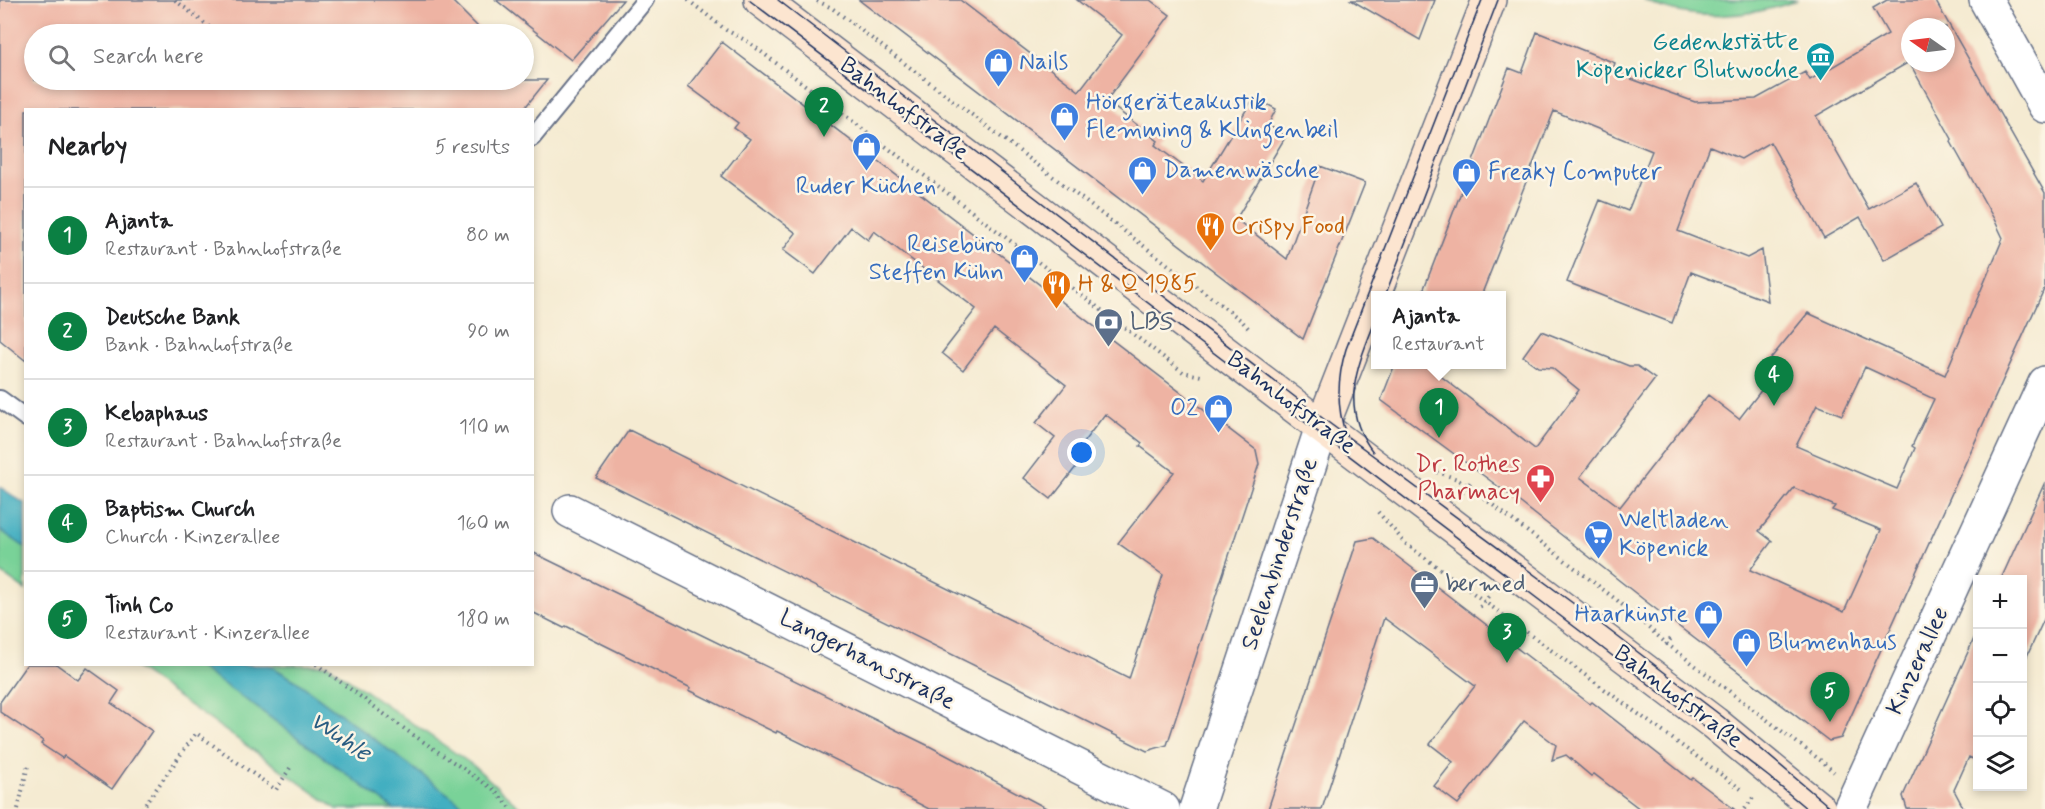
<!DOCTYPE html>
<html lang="en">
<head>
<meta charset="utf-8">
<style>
	:root { --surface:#fff; --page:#f2f2f2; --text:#202124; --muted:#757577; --line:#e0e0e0; --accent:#0b8043 }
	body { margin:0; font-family:Mynerve,sans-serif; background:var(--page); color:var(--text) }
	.controls { position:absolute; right:18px; bottom:18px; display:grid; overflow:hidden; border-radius:0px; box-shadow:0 3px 9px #0003 }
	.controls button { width:54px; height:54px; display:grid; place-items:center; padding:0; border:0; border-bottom:2px solid var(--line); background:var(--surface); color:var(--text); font:30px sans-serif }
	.compass { position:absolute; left:1901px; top:18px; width:54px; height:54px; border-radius:50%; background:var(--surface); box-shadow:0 3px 9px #0003; rotate:284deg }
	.you { position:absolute; left:1082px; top:453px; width:21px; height:21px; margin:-15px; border:4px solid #fff; border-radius:50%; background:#1a73e8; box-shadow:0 0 0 9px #1a73e833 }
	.badge { display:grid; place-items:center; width:39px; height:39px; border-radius:50%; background:var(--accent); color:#fff; font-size:20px; font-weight:700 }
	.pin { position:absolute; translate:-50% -50px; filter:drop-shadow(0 2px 3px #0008) }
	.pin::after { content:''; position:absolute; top:32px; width:21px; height:18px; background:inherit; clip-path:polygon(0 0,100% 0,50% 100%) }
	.popup { position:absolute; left:1371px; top:291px; width:135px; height:78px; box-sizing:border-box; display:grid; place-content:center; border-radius:0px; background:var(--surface); filter:drop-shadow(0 2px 4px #0005); font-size:20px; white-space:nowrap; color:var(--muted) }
	.popup b { font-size:22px; color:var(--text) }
	.popup::after { content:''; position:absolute; left:50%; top:100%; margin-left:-12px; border:12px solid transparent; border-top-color:var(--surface) }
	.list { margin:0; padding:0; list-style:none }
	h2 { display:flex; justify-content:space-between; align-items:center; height:78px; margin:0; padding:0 24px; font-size:26px }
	h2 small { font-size:20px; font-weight:400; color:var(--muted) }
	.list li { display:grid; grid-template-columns:39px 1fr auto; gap:18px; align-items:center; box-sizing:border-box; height:96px; padding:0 24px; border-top:2px solid var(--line) }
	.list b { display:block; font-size:22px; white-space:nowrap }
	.list p { margin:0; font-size:20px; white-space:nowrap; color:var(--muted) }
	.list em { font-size:20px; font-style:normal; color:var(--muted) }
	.icon { flex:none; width:33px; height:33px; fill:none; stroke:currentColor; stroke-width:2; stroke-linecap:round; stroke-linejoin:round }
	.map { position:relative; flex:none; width:2045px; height:809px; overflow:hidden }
	.search { position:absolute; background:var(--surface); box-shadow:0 3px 9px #0003; left:24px; top:24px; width:510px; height:66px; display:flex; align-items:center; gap:15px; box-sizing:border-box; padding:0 21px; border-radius:33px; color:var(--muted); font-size:22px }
	.panel { position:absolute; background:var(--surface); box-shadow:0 3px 9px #0003; left:24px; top:108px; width:510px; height:558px; border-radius:0px }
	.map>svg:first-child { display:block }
</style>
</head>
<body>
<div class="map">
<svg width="2045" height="809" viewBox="0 0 2045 809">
	<rect width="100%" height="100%" fill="#fcf5e5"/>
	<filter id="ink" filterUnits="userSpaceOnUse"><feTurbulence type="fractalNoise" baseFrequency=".0167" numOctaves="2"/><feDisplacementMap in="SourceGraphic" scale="12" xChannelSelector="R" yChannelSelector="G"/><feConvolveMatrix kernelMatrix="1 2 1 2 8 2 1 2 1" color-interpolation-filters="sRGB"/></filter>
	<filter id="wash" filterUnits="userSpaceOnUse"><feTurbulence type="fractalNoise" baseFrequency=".008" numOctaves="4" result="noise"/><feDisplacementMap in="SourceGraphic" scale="24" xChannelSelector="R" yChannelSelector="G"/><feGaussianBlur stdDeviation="1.35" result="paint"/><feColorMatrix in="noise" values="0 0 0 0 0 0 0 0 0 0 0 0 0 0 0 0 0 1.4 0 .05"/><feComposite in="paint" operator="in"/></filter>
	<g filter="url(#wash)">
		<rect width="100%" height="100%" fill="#f5ebd2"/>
		<path fill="#79d298" stroke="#4a807b" stroke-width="1.5" d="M1644,0H1798C1751,18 1690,23 1644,0Z
			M0,530L25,547V590L0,572Z
			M132,665H196L252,704L394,809H337Z
			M269,665H328L474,766L522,809H468L296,681Z"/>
		<path fill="#43afc1" stroke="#2f6f90" stroke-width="1.5" d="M0,487L25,504V547L0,530Z
			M196,665H269L296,681L468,809H394L252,704Z"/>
		<g id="blocks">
			<path fill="#eeb3a3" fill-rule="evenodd" d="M0,0H451L485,34H34V80H547L523,110H26V361L0,340Z
				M496,0H623L571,60Z
				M859,0H960L1079,91L1122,35L1077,0H1150L1170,15L1106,101L1158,141L1155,145L1203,181L1254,97L1276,109L1268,125L1286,136L1236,219L1287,259L1320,166L1365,183L1303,339Z
				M1351,0H1435L1420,40Z
				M1887,0H1935L2045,193V287L1841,738L1829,741L1648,603L1522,504L1381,400L1395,364H1425L1535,449L1579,390L1552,368L1538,367L1523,356L1541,331L1629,366H1637L1655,379L1580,477L1620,507L1708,395L1739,419L1780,366L1771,358L1808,313L1945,375L2003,238L1994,219L1951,142L1952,139L1909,62L1816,116L1869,209L1916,183L1941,228L1884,260L1860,217L1824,238L1770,142L1741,159L1710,146L1678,231L1747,258L1762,250L1768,301L1691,272L1672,323L1567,282L1600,200L1628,211L1652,151L1554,111L1481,296H1421L1509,68L1522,73L1537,32L1615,63L1612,72L1695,102L1756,99L1805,72L1810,80L1888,34L1873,8ZM1910,27H1946V63H1910ZM1865,367L1934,399L1912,446L1915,448L1897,489L1796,446L1817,405L1842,415ZM1794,488L1835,506L1832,510L1881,530L1844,612L1750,570L1772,541L1759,531Z
				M722,42L1256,450L1259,464L1167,745L1147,751L596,478L629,430L1129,679L1163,575L1118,543L1174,472L1140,446L1142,443L1105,414L1072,457L1079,463L1051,499L1024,478L1055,438L1036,423L1066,385L994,329L963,370L942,353L976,309L874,231L868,240L851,227L815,274L783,250L796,233L721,176L750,139L734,128L738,123L688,86Z
				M2045,482V617L2022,667V579H2001Z
				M1373,538L1590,704L1592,702L1691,780L1693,778L1734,809H1640L1594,774L1591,776L1566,755L1552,760L1556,745L1524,721L1458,804L1434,786L1453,762L1430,744L1475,686L1384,618L1322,809H1268L1357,541Z
				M532,552L929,746L1048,809H929L900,794L901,792L777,731L776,733L689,690L691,688L566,626L564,628L532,612Z
				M1977,632V761L1969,757L1954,790L1964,809H1907L1903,796Z
				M27,664H56L78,680L87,668L119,691L111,703L152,731L112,789L64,756L62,758L41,744L43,741L0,712V702Z"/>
		</g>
	</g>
	<g filter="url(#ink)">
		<use href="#blocks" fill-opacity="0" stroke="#677187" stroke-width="1.5"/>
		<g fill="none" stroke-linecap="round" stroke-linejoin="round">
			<defs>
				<path id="lane" d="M532,138L645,0
					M0,399L26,418"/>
				<path id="street" d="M1986,0L2045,106
					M570,511L1163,809
					M1196,809L1322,427
					M1850,809L2045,383"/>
				<path id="secondary" d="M761,0L1322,427L1714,723L1819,809
					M1322,427L1489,0"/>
			</defs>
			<use href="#lane" stroke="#677187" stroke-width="20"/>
			<use href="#street" stroke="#677187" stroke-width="36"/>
			<use href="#secondary" stroke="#677187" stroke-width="36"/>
			<path stroke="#677187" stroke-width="4" stroke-dasharray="1.5 4.5" stroke-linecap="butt" d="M175,0L213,30
				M688,0L726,30L747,41L1183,372L1201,376
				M817,1L832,8L1242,321L1250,330
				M1437,472L1457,479L1468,486L1618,601L1667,644L1824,763L1834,772
				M1462,493L1473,479
				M1378,512L1406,544L1741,789
				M1480,607L1490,594
				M1666,645L1673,636
				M316,664L406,730L493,789L512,809
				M18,809L28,765
				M142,809L196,733L276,790L290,768
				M1745,809L1755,795"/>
			<use href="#lane" stroke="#fff" stroke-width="16"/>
			<use href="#street" stroke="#fff" stroke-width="33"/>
			<use href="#secondary" stroke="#fce5d0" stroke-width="33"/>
			<path stroke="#1b2f5e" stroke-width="1.5" d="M749,0L1588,637L1769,777L1807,809
				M778,0L1325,420L1597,621L1723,717L1832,809
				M1385,296L1498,0
				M1346,435C1336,406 1337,378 1346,349L1482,0
				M1373,452C1338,407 1358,365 1376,319"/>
		</g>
	</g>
	<defs>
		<symbol id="museum-pin" viewBox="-11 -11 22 30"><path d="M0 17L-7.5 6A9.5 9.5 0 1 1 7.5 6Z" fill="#0f9aa8" stroke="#fcf5e5"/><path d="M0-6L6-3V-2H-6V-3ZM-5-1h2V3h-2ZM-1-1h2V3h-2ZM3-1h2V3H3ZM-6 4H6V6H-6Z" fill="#fff"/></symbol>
		<symbol id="shop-pin" viewBox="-11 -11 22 30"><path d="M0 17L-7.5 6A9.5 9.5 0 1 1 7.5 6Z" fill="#3f7fe0" stroke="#fcf5e5"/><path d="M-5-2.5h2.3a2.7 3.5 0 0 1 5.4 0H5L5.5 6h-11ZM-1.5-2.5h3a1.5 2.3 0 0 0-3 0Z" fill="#fff"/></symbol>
		<symbol id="restaurant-pin" viewBox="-11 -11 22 30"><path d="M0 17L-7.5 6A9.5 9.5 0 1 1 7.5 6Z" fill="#e8710a" stroke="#fcf5e5"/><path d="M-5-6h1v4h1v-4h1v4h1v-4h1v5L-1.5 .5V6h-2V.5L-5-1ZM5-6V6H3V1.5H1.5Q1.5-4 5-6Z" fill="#fff"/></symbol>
		<symbol id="bank-pin" viewBox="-11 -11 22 30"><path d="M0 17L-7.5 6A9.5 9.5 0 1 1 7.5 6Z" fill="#5c6f8a" stroke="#fcf5e5"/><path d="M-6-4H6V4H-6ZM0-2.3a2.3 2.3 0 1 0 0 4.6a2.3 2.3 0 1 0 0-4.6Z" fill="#fff"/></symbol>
		<symbol id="pharmacy-pin" viewBox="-11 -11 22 30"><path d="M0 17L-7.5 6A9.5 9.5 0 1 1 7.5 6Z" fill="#e0444e" stroke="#fcf5e5"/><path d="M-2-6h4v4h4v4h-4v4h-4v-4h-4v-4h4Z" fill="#fff"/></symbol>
		<symbol id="supermarket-pin" viewBox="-11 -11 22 30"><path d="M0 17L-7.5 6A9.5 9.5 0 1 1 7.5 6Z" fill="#3f7fe0" stroke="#fcf5e5"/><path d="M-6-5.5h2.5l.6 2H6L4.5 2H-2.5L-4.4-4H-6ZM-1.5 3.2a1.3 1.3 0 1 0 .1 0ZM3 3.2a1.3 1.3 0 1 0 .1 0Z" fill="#fff"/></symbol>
		<symbol id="office-pin" viewBox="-11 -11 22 30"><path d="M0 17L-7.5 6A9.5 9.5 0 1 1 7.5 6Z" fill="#5c6f8a" stroke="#fcf5e5"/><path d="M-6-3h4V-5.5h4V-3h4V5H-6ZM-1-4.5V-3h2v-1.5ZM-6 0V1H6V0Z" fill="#fff"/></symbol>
	</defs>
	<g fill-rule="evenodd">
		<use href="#museum-pin" x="1804" y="40" width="33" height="45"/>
		<use href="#shop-pin" x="982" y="46" width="33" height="45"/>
		<use href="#shop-pin" x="1048" y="100" width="33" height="45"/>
		<use href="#shop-pin" x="850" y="130" width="33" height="45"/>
		<use href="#shop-pin" x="1126" y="154" width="33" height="45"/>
		<use href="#shop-pin" x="1450" y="156" width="33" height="45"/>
		<use href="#restaurant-pin" x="1194" y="210" width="33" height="45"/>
		<use href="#shop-pin" x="1008" y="242" width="33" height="45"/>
		<use href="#restaurant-pin" x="1040" y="268" width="33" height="45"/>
		<use href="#bank-pin" x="1092" y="306" width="33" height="45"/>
		<use href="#shop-pin" x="1202" y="392" width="33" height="45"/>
		<use href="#pharmacy-pin" x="1524" y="462" width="33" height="45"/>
		<use href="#supermarket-pin" x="1582" y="518" width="33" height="45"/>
		<use href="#office-pin" x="1408" y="568" width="33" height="45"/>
		<use href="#shop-pin" x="1692" y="598" width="33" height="45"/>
		<use href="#shop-pin" x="1730" y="626" width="33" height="45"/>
	</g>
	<g text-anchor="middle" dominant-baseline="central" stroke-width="5" stroke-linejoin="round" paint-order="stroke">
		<g font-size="24" fill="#0d838f" stroke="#fcf5e5" text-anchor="end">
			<text x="1799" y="42">Gedenkstätte<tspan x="1799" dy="28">Köpenicker Blutwoche</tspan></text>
		</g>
		<g font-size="24" fill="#366cbe" stroke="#fcf5e5" text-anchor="start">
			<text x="1019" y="62">Nails</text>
			<text x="1086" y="102">Hörgeräteakustik<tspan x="1086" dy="28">Flemming &amp; Klingenbeil</tspan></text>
			<text x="1163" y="170">Damenwäsche</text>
			<text x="1488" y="172">Freaky Computer</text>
			<text x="866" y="186" text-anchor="middle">Ruder Küchen</text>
			<text x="1004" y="244" text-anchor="end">Reisebüro<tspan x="1004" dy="28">Steffen Kühn</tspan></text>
			<text x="1198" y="408" text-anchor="end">O2</text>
			<text x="1619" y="520">Weltladen<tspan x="1619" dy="28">Köpenick</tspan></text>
			<text x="1688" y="614" text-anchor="end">Haarkünste</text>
			<text x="1768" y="642">Blumenhaus</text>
		</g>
		<g font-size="24" fill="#1b2f5e" stroke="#fcf5e5">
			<text transform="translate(904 109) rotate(37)">Bahnhofstraße</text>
			<text transform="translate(1291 403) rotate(37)">Bahnhofstraße</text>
			<text transform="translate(1280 554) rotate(-72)">Seelenbinderstraße</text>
			<text transform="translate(867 660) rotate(27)">Langerhansstraße</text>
			<text transform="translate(1918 661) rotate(-65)">Kinzerallee</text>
			<text transform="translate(1678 697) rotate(37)">Bahnhofstraße</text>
		</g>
		<g font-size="24" fill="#c56008" stroke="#fcf5e5" text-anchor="start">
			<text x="1231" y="226">Crispy Food</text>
			<text x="1078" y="284">H &amp; Q 1985</text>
		</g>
		<g font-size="24" fill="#4e5e75" stroke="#fcf5e5" text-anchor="start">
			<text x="1130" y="322">LBS</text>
			<text x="1445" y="584">bermed</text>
		</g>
		<g font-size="24" fill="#be3a42" stroke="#fcf5e5" text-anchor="end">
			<text x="1520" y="464">Dr. Rothes<tspan x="1520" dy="28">Pharmacy</tspan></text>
		</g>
		<g font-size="26" font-style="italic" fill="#295c81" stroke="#fcf5e5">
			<text transform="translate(340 737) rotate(34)">Wuhle</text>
		</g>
	</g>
</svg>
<div class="controls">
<button>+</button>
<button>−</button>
<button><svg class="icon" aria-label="locate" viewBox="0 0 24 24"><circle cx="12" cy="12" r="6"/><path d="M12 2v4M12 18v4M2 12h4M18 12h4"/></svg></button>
<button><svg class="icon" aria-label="layers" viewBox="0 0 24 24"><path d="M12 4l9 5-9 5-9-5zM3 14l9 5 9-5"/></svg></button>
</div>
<svg class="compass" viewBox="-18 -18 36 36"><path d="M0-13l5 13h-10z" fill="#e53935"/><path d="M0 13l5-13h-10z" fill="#757577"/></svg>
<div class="you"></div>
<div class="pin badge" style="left:1439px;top:438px">1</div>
<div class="popup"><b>Ajanta</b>Restaurant</div>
<div class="pin badge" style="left:824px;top:137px">2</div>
<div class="pin badge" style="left:1507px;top:663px">3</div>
<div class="pin badge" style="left:1774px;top:406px">4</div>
<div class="pin badge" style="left:1830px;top:722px">5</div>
<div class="search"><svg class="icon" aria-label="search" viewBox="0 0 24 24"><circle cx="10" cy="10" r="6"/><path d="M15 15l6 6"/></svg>Search here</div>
<section class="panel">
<h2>Nearby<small>5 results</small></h2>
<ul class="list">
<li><span class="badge">1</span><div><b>Ajanta</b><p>Restaurant · Bahnhofstraße</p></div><em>80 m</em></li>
<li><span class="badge">2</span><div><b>Deutsche Bank</b><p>Bank · Bahnhofstraße</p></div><em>90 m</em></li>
<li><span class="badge">3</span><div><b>Kebaphaus</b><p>Restaurant · Bahnhofstraße</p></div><em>110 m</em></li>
<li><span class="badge">4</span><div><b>Baptism Church</b><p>Church · Kinzerallee</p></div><em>160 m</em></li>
<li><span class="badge">5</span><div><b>Tinh Co</b><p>Restaurant · Kinzerallee</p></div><em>180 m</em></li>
</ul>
</section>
</div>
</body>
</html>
